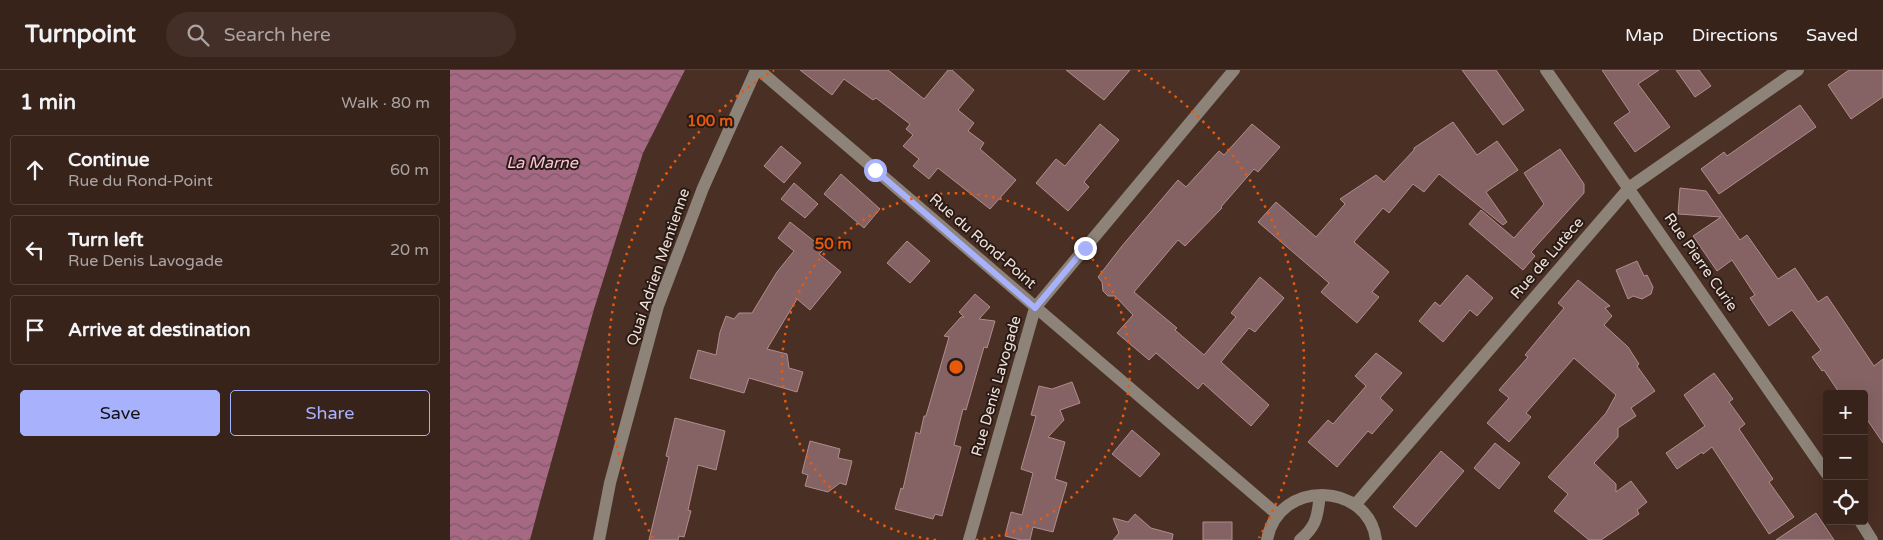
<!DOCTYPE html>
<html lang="en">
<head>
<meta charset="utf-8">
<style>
	:root { --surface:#38231b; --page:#432f28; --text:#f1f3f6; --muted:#aba4a3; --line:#52403a; --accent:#a7b1fc }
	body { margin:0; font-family:"Varela Round",sans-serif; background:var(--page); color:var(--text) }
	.controls { position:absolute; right:15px; bottom:15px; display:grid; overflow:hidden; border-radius:5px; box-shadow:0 5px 20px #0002 }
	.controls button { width:45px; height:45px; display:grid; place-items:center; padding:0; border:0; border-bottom:1px solid var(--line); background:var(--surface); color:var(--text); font:25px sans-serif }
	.stop { position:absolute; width:15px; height:15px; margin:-11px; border:4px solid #a7b1fc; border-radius:50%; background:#fff }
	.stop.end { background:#a7b1fc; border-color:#fff; box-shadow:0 1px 5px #0008 }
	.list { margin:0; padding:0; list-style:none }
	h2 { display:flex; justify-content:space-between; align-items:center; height:65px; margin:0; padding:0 20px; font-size:21px }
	h2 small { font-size:16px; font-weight:400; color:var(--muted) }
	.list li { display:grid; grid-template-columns:32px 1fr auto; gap:15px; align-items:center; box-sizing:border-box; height:70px; margin:0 10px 10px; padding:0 10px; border:1px solid var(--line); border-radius:5px }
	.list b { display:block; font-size:19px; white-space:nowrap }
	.list p { margin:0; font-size:16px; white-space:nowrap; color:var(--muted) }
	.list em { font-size:16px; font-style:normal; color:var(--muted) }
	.actions { display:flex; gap:10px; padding:15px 20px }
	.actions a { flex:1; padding:11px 0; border:1px solid var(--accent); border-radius:5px; text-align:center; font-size:18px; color:var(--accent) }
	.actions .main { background:var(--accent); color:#111 }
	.icon { flex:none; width:28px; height:28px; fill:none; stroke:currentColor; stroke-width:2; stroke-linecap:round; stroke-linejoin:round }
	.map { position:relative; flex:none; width:1433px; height:470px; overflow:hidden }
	header { display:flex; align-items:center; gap:30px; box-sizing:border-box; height:70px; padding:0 25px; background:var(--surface); border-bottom:1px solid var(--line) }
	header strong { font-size:24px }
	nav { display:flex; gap:28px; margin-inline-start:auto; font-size:18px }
	.search { width:350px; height:45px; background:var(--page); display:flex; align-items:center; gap:12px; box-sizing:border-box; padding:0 18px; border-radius:28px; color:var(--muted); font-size:19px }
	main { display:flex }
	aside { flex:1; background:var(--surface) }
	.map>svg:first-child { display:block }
</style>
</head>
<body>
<header>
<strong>Turnpoint</strong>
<div class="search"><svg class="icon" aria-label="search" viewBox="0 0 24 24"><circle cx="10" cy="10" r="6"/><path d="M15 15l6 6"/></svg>Search here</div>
<nav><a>Map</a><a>Directions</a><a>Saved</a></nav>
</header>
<main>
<aside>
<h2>1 min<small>Walk · 80 m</small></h2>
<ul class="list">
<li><svg class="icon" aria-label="ahead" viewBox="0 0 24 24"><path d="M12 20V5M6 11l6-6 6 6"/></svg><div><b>Continue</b><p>Rue du Rond-Point</p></div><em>60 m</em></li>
<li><svg class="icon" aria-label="left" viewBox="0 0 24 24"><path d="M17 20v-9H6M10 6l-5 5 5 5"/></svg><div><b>Turn left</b><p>Rue Denis Lavogade</p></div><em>20 m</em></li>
<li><svg class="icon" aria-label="arrive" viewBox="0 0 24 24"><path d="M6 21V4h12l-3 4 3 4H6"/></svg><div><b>Arrive at destination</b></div></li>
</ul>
<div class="actions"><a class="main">Save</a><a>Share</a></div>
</aside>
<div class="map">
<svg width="1433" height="470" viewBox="0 0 1433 470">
	<defs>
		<pattern id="water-waves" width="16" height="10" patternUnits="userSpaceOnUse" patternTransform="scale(1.25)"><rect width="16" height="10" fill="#a66983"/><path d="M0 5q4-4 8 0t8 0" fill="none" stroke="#805a68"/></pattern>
	</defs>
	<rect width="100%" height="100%" fill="#4a2f24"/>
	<path fill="url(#water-waves)" d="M0,0H235L193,83L144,239L90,432L80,470H0Z"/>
	<path fill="#856364" stroke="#b18c8c" d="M350,0H438L474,29L498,0H502L524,20L508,40L524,53L518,61L534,73L530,79L566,110L540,139L488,98L479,109L463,96L469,89L453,76L463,65L456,59L460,54L426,28L423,30L394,9L382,25Z
		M616,0H680L654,30Z
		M1012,0H1046L1074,40L1053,55Z
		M1152,0H1209L1188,14L1220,57L1185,82L1164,53L1180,42Z
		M1226,0H1249L1261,16L1245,27Z
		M1399,0H1433V27L1401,49L1378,15Z
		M1350,35L1366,57L1269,124L1251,99L1274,82L1277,86Z
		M1003,52L1027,85L1047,71L1068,100L1036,122L1057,152L1053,155L989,104L974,122L963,114L939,143L933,138L904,172L939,202L922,222L929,227L907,253L871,222L879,213L808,152L826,132L866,167L895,134L890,129L926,105L934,112L964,80V78Z
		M650,54L669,70L634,112L639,117L618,141L586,113L606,89L615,96Z
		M802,54L830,77L808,102L804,99L771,137L772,138L735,176L728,170L684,222L727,258L725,260L754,285L786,247L781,243L810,207L834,228L805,262L799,258L771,292L819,335L801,356L753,313L748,319L706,283L699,290L667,263L683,245L665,226H658L653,221L652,212L648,207L672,176L728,110L736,117L769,81L774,85Z
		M331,76L351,93L334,113L314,96Z
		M1110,79L1134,114V123L1081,182L1085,186L1073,200L1019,154L1031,140L1064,168L1094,134L1074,103Z
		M391,104L430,139L414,158L374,124Z
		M344,113L368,134L355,148L331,129Z
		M1230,118L1256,121L1290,170L1297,165L1328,209L1345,198L1368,232L1377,226L1424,296L1433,289V373L1414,345V324H1390L1374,300L1372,301L1362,287L1371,280L1342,240L1319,256L1300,228L1305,225L1282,190L1267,201L1243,166L1271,147L1228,144Z
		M340,152L374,179L369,184L391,202L360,240L347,229L317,279L337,284L339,298L353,302L347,322L299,308L294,323L240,308L248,280L266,285L270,262L276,246L284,249L289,243H302L327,202L344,181L328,168Z
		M457,171L480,191L460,213L437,193Z
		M1187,191L1194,206L1197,205L1203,217L1201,224L1192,229L1183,226L1178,229L1166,200Z
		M1017,205L1043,228L1027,246L1020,240L993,272L969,251L985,232L990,236Z
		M1128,210L1160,236L1155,238L1162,246L1154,255L1178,277L1189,294L1187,296L1205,321L1181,338L1186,346L1168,358V367L1144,393L1166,414V422L1181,411L1197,432L1187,440L1189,444L1151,470H1139L1104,441L1118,424L1098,407L1156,343L1166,325L1124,288L1076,343L1081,347L1059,372L1037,353L1059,328L1049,320L1078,287L1075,285L1114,238L1108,233Z
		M525,224L540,237L529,249L545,251L537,278L534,277L516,340L513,339L504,375L511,377L492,446L485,444L483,449L445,439L451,418L453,419L466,362L470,364L474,346H476L499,267L494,266L511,247H514L509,242Z
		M926,283L952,303L930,328L943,340L922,364L918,361L887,397L858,372L878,350L883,354L916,316L905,306Z
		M1264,303L1283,329L1279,332L1295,354L1289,359L1323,409L1319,412L1344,447L1319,464L1262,377L1253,384L1252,382L1227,399L1216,383L1255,356L1234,325Z
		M622,312L630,333L610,340L614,350L598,367L615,372L605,409L617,413L603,462L583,457L580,470H571L555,466L561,442L572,445L583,403L571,399L586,346L581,345L589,316L602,319Z
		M225,348L275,361L266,400L248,395L238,440L241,441L234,467L229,466L228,470H199L219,387L216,386Z
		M682,360L710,384L690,407L662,384Z
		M360,371L390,379L388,388L402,391L396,415L390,413L378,422L355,416L358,405L352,403Z
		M1045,373L1070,393L1049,419L1024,398Z
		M991,381L1014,401L966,457L943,437Z
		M1366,443L1384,470H1326Z
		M685,444L701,458L723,464L722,470H663L669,463L663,448L678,452Z
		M753,452H782V470H753Z"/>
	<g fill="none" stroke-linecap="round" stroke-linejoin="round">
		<path stroke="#8d8378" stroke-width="12" d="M309,0L828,445
			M1096,0L1377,404
			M905,435L1180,117L1348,0
			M1410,451L1422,470
			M149,470L160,413L208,236L253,118L306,0
			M519,470L585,238L784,0
			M817,470C828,408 919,412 926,470
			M850,470C864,458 867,450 869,432"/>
	</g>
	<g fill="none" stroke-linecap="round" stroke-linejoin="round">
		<path stroke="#a7b1fc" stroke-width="6" d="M425,100L585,238L635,178"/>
	</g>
	<g fill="none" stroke="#e8590c" stroke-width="2.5" stroke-dasharray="2.5 5">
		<path d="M486 470A174 174 0 1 1 526 470"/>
		<path d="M203 468A348 348 0 0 1 324 0M688 0A348 348 0 0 1 809 468"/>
	</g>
	<g text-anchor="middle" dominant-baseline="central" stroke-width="4" stroke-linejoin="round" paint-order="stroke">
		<g font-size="15" fill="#f0ded7" stroke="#281b16">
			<text transform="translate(533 171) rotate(41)">Rue du Rond-Point</text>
			<text transform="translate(1097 188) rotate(-49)">Rue de Lutèce</text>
			<text transform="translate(1251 192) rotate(55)">Rue Pierre Curie</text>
			<text transform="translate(208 197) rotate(-71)">Quai Adrien Mentienne</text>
			<text transform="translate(546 316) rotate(-74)">Rue Denis Lavogade</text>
		</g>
		<g font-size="16" font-style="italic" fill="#fdc5db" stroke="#281b16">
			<text x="92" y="93">La Marne</text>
		</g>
	</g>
	<circle cx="506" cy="297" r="8" fill="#e8590c" stroke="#281b16" stroke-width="2.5"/>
	<g font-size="15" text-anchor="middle" font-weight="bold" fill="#e8590c" stroke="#281b16" stroke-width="4" stroke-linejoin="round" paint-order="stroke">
		<text x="260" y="56">100 m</text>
		<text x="383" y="179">50 m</text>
	</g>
</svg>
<div class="controls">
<button>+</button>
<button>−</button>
<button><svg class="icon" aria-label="locate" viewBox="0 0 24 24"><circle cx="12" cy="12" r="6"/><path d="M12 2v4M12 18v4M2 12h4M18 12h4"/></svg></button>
</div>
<div class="stop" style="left:425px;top:100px"></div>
<div class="stop end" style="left:635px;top:178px"></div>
</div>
</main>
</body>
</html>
